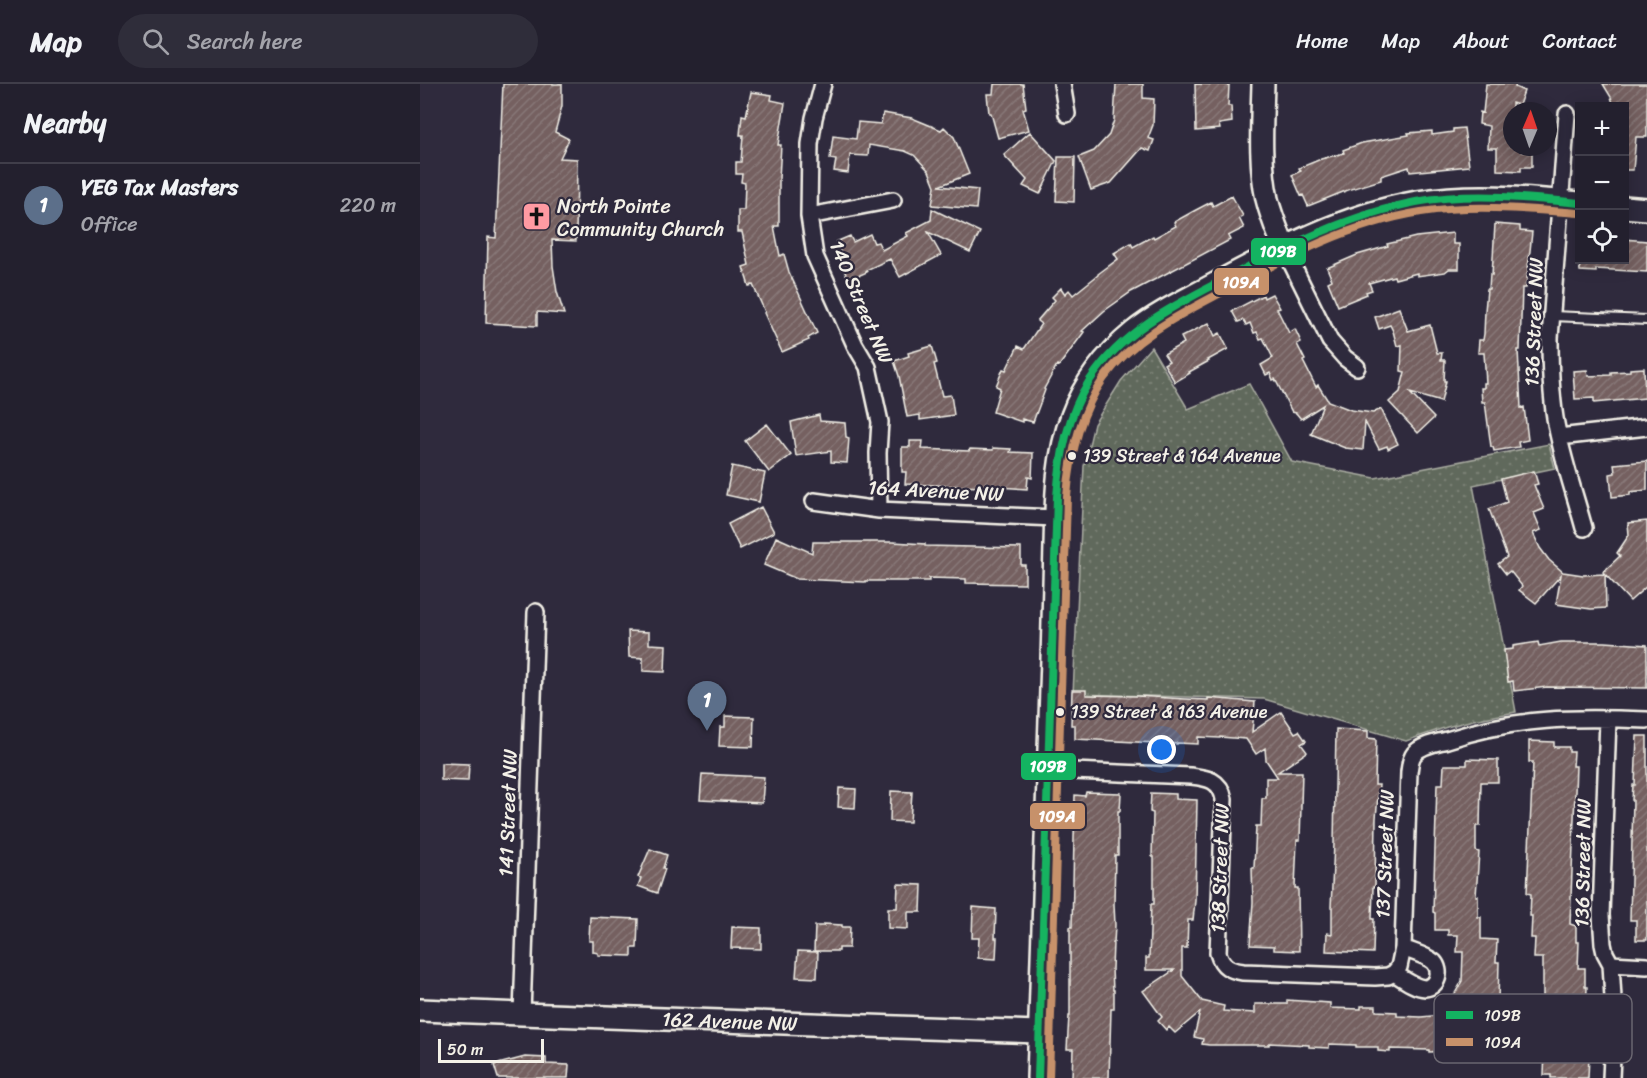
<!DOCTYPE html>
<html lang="en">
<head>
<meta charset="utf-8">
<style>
	:root { --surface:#23202e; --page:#2f2d3a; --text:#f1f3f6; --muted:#a3a3aa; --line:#403e4a; --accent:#ff9aa2 }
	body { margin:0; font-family:Sriracha,sans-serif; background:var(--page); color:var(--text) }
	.controls { position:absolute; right:18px; top:18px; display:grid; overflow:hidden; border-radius:0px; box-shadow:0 3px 15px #0003 }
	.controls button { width:54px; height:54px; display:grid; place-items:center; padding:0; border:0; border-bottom:2px solid var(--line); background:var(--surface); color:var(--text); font:30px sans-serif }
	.compass { position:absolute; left:1083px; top:18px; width:54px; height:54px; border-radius:50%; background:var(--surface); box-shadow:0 3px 15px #0003; rotate:2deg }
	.scale { position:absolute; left:18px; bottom:15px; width:106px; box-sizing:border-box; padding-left:6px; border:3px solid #f4f1e8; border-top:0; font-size:16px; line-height:21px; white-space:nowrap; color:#f4f1e8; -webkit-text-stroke:4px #2f2a3d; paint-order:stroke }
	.you { position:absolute; left:742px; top:666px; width:21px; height:21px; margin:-15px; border:4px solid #fff; border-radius:50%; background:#1a73e8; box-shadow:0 0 0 9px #1a73e833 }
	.badge { display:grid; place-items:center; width:39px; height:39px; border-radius:50%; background:var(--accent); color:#fff; font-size:20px; font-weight:700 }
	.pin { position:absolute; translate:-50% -50px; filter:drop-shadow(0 2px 3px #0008) }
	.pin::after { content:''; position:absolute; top:32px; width:21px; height:18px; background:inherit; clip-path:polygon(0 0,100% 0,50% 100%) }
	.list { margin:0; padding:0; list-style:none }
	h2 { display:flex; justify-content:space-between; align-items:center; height:78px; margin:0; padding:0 24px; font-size:26px }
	h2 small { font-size:20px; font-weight:400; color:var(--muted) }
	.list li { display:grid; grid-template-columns:39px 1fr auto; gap:18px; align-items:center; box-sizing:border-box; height:84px; padding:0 24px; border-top:2px solid var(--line) }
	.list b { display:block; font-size:22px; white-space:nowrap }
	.list p { margin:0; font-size:20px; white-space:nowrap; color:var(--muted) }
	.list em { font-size:20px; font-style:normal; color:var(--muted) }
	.icon { flex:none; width:33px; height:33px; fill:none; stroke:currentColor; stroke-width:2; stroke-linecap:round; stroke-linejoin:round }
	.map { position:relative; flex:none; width:1227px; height:994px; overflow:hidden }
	header { display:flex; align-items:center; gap:36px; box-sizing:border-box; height:84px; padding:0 30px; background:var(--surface); border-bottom:2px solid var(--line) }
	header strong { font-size:28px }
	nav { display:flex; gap:33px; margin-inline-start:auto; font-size:21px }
	.search { width:420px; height:54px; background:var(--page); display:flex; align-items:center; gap:15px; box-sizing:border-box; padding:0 21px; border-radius:33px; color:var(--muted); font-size:22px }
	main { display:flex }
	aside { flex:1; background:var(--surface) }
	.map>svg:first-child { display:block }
</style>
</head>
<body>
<header>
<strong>Map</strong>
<div class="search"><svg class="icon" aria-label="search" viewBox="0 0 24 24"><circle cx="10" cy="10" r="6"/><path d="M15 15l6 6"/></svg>Search here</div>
<nav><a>Home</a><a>Map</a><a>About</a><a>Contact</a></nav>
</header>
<main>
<aside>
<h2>Nearby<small></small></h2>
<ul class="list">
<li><span class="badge" style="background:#5c6f8a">1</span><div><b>YEG Tax Masters</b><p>Office</p></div><em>220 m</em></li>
</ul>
</aside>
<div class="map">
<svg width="1227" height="994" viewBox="0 0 1227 994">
	<defs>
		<pattern id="grass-dots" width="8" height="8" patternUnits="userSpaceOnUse" patternTransform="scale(1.5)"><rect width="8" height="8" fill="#61695c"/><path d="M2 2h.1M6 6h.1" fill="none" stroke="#787f73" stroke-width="1.8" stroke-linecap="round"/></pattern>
		<pattern id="building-hatch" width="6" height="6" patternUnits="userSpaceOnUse" patternTransform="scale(1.5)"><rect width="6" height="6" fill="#746161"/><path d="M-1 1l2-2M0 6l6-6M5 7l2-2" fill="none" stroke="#887878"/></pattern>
	</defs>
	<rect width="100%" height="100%" fill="#2f2a3d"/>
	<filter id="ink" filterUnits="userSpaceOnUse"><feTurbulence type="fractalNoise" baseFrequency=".0167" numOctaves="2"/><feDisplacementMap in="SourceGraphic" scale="12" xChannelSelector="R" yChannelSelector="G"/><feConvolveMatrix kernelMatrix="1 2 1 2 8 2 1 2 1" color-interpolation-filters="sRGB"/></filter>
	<g filter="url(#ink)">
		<path fill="url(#grass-dots)" stroke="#aaada2" stroke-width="1.5" d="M731,263L768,325L829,300L872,378L955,394L1129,360L1135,384L1053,401L1096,628L1053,636L1027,643L986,657L844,615L653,610L664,382L674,340L701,297Z"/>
		<path fill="url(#building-hatch)" stroke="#f4f1e8" stroke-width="1.5" d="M83,0H142V22L135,48L149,55L140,74L157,75L156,157L132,156L133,182L137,208L144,230L117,228V242L66,239L68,153L76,154Z
			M574,0H603L606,24L603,25L609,46L578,54L571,29H569L567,10H573Z
			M696,0H723V14L734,15L733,41L728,54L734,56L730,67L722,64L691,99L671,106L659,73L674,67L689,51L694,36Z
			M775,0L809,1L808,22H811L812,38L799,40L800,45L776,47Z
			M1066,0H1096L1095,3L1104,7L1099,21L1092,19V63H1102V68H1112V83H1101V87L1077,86V64H1068L1069,42L1059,40L1060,28L1063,29Z
			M1183,0H1227V53H1216L1213,86H1204V22H1194L1191,13Z
			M331,8L352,11L351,16L365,19L358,61H361L359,94V142H354L360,172L364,170L369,188L397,249L388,254L389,256L362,268L344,229L345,228L333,201L329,202L323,183L329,181L322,148H318V126H324L325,99L321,98L322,90H316V78H321L323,51H320L322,31L326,32Z
			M463,29L492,34L521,46L524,43L534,53L549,90L519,102L558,106L556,125L512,121L515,102L509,87L494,71L485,67L449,61L448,72L430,71L428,89L414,87L416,76L410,75L413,52L436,55L438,38L461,40Z
			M1044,44L1049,82L990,88L989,83L961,92V96L928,106L888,122L883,111L881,112L872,91L881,87L879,84L901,75L924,69L923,66L942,59L989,51L988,49L1012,47V51L1033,48V45Z
			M610,48L636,77L620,110L603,102L607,96L584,71Z
			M638,73H655L654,118L636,117Z
			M812,112L823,132L819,134L824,144L808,152L810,156L711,208L684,227L662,247L664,248L639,282L637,281L624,305L625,306L613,338L602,335V338L573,328L580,304L576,302L583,285L586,286L598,262L604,265L621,240L617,237L635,216L632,213L641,204L645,210L649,206L653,211L678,191V190L698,175L694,169L711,159L713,163L733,152L734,154L756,142L754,138L774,127L791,118L793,122Z
			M512,125L560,148L550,168L508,148L521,171L480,193L470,175L446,186L447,188L429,196L418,174L422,172L416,158L430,152L433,158L450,150L454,159L458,158L462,166L488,152L486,149L511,136Z
			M1075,140L1100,142V147L1112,148L1106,204H1102L1100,266H1098L1101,324L1104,323L1108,356L1098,358L1099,363L1074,367L1073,363H1071L1065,318H1062L1061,304H1064V299H1066L1064,269H1058L1059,256H1063L1064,250L1065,227L1067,205H1069L1070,190L1072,191Z
			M1033,149V160H1039V185H1029L1025,188L997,192V189L975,195L974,192L949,199L952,206L946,208L947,210L918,222L908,198L912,196L907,184L937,171L968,162L967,160L996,153Z
			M1204,155L1227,157V188L1176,185V188L1160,187L1159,176H1204Z
			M852,210L860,224L857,225L869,249L875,245L881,258L877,260L885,276L883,277L896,303L898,301L908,317L931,326L953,329L961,325L978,360L968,365L967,362L959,365L945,338L943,366L925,364L891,350L903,321L881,335L876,329L872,328L855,295L853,296L850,289L846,291L841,281L853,274L843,254L840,255L837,248L834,249L830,239L826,241L823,236L818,238L812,227L843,211L844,214Z
			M979,224L988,247L1010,241L1017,269H1022L1021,276H1025L1024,297H1026L1021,318L990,309L1014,334L998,349L969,318L980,308L985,288L981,287L982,261L977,262L973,247L970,241L959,245L955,233Z
			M789,239L795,252L800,249L808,265L788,276L789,277L769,288L770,289L755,298L744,280L749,277L744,270L764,259L761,253Z
			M512,262L517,279L514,280L522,312L531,311L534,331L500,336V331L487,333L479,292L474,277L489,272L488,269Z
			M1224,284L1225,314L1174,319V314L1155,315L1153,287L1167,286L1168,292L1191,291V288L1210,287V285Z
			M399,331L400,337L425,339L426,353L429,354L427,379L411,378V367L376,372L371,338Z
			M347,340L371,371L349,388L325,357Z
			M490,357H503L502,365L549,367L550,365L573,366V364L591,365L590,368L613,369L612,394L608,393L607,405L563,402L562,403L485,400L486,388H482V363H490Z
			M1227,377V406L1210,408V411L1192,413L1190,390L1195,389L1194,380Z
			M312,382L345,389L339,418L306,411Z
			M1114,387L1118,400L1114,401L1124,425L1114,429L1121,446L1113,449L1120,464L1129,476L1143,488L1163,491L1185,490L1186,524L1171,525L1136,520L1141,491L1116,519L1099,506L1102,502L1090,487L1086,490L1078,480L1087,473L1069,425L1087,418L1081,395Z
			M341,423L354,448L320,465L308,440Z
			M1227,437V502L1210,517L1183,488L1200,472L1197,469L1209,451L1208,439Z
			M356,453L392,469L393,458H473L505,460V462L601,464V481H605V500L546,499V495L509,494V497H445V498L377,495L344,481Z
			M208,547L229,548V560L246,561L245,588L223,587V574L209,573Z
			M1118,558L1119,562L1141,558H1185L1227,561V604L1127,603L1094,607L1093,597L1088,598L1084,566L1093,565V562Z
			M652,606H666V611L717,612L765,615L788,616V614L835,618L832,648L861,628L875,649L879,647L886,657L881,660L887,668L858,688H882L880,756H877L875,804H878L879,867L854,866V862L830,861L833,818L832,784H834L836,742H841L842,714H846V694H858L846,676L845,664L836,670L826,655L800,653V654L778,653V660L757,659V660L655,655V641H651Z
			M305,632L334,633L333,663L299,662L300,643H305Z
			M916,645L948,647V654L956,655L955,701H959L956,734L955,803H953L952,835H954L953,869L906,867L907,849L912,850V823H911L914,760Z
			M1217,652H1227V856H1216V836H1210L1213,716H1212L1213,701H1215Z
			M1109,657L1134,658V663H1149V668H1154L1153,682H1156L1150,840L1156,842V858H1159L1158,884H1165V903H1167L1166,928H1171L1168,994H1131V991H1124L1127,919H1125V915H1123V874H1114L1115,854H1111L1112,832H1110L1111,810L1107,809L1113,678H1109Z
			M1047,675L1078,676V698H1061L1060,742H1056V767L1059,768L1056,812H1058V833H1061V855L1077,856L1076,878H1079L1078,918L1065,941L1074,948L1066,958L1059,953L1054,960L1030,942L1032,967L1009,968V966L970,965V968L958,967V963H936V961L909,960V964L889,963V961L849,959V961H789L782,960L783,955L774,953L780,928L755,949L749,943L746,946L738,937L742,933L723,907L754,886H726V874H729L731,820H734V773H732L733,729L730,728L731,709L756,710V715L777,716L775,817L773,836H768L767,864H762V892L782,917L804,922L803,927L835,929V920H867V916L910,919V924L941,925V922H956V927L977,928V932L1001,933L1023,931L1037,912L1034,911L1042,897L1043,868H1037L1038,851H1028V846H1015V829L1013,828L1017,700H1023L1024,681H1047Z
			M21,679L49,680L48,697L21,696Z
			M282,690L344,693L342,719L280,716Z
			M419,704L436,705L435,724L418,723Z
			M471,707L492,708L490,738L470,737Z
			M666,708L701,709L700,727H698V771H695L694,820L695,841L694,859H693L692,885L693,906H694V925H691L689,994H652L653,965H647L649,932H650V843H652L655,711L665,712Z
			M230,765L247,771L243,784L245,785L237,809L218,802L221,794L218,793Z
			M478,800L502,801L501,828H488V845L468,844V824H477Z
			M553,823L576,825L575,854H577L576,875L558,874L559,854H552Z
			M170,833L218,835L217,864H212V872L178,871V869L173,868V857H169Z
			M404,840L422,841V843H430L429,864H419V867H394L395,842H404Z
			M312,843L341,844V865L311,864Z
			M378,867L398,868L397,894L376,893Z
			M105,973L126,974V980L149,981L148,994H78L74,981Z"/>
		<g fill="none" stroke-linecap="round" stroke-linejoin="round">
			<defs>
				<path id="lane" d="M1132,232L1227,236"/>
				<path id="street" d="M403,0L394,34L390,60L389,132L395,172L435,261L448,283L460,338L458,369L459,426
					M642,0L647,30
					M1147,30L1130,254C1130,281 1131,308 1135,334C1141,371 1154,407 1164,444
					M389,132L473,116
					M864,164L910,257L925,274L937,283
					M1139,353L1227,343
					M394,417L459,426L635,434
					M1188,635L1181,831L1183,860L1185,869L1191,880L1194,931L1191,994
					M629,686L770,692C787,694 800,695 804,715L798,869C802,883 810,886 823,888L955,893L968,892L974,889
					M1191,880L1227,882
					M974,889L979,883L983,864L989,688C990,682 990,675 994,670C1001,661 1016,659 1027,656C1097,633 1155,633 1227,636
					M974,889C982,894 995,904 1005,904C1018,903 1022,887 1014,878C1006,871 992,868 983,864
					M102,930L116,528"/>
				<g id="secondary">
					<path d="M843,0C842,38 839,78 847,115C851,132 858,148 864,164"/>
					<path d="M1204,123L1227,125"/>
					<path id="s1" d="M0,926L102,930L619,948"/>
					<path d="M618,994C623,854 628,714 632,575C633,537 634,499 635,462C636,419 636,373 652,332C664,299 687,270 714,248C739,228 768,215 795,200C860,165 924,131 997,118C1051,109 1105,114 1160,119"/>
				</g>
			</defs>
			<use href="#lane" stroke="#f4f1e8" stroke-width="12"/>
			<use href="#street" stroke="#f4f1e8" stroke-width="20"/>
			<use href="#secondary" stroke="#f4f1e8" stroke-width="26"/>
			<use href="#lane" stroke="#2f2a3d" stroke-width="8"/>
			<use href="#street" stroke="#2f2a3d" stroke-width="15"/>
			<use href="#secondary" stroke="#2f2a3d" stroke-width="21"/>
			<defs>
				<path id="bus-1" d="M618,994L637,413C640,372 647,331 670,296C703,246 755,221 807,194C867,162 929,131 996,118C1050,108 1106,114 1160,119"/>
				<path id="bus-2" d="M629,994L647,413C650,371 659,330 684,294C716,251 763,229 808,205C869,172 932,139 1001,128C1053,120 1107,125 1159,129"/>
			</defs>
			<use href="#bus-1" stroke="#2f2a3d" stroke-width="12"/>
			<use href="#bus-2" stroke="#2f2a3d" stroke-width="12"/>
			<use href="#bus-1" stroke="#13b361" stroke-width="8"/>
			<use href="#bus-2" stroke="#c7916a" stroke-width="8"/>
		</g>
	</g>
	<defs>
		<symbol id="church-square" viewBox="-11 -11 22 22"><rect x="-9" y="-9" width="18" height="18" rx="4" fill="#ff9aa2" stroke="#2f2a3d"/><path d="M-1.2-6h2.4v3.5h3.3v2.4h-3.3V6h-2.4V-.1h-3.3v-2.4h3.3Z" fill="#111"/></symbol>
	</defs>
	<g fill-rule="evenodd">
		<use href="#church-square" x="100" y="116" width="33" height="33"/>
	</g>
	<g fill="#f4f1e8" stroke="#2f2a3d" stroke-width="2">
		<circle cx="652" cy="372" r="5"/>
		<circle cx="640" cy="628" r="5"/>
	</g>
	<g text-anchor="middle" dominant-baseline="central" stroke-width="4.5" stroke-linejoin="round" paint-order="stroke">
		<g font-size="18" fill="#f4f1e8" stroke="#2f2a3d" text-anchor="start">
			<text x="663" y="372">139 Street &amp; 164 Avenue</text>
			<text x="651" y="628">139 Street &amp; 163 Avenue</text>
		</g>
		<g font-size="20" fill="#f4f1e8" stroke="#2f2a3d" text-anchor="start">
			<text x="137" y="122">North Pointe<tspan x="137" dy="23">Community Church</tspan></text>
		</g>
		<g font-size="20" fill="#f4f1e8" stroke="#2f2a3d">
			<text transform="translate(441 218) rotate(67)">140 Street NW</text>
			<text transform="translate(1114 238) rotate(-88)">136 Street NW</text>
			<text transform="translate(516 407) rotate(3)">164 Avenue NW</text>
			<text transform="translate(88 729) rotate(-88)">141 Street NW</text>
			<text transform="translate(965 770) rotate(-88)">137 Street NW</text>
			<text transform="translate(1163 779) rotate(-89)">136 Street NW</text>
			<text transform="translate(800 784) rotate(-88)">138 Street NW</text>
			<text stroke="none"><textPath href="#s1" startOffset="310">162 Avenue NW</textPath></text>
		</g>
	</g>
	<rect x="1014" y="910" width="198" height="69" rx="9" fill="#2f2a3d" stroke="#6a6670" stroke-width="1.5"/>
	<rect x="1026" y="927" width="27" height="8" fill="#13b361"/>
	<rect x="1026" y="954" width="27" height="8" fill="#c7916a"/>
	<g font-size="16" fill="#f4f1e8">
		<text x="1064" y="937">109B</text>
		<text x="1064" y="964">109A</text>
	</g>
	<g stroke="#2f2a3d" stroke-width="2">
		<rect x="830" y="153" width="57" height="29" rx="6" fill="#13b361"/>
		<rect x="793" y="183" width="57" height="29" rx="6" fill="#c7916a"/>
		<rect x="600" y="668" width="57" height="29" rx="6" fill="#13b361"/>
		<rect x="609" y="718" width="57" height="28" rx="6" fill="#c7916a"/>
	</g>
	<g font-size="16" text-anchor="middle" font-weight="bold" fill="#fff">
		<text x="858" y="173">109B</text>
		<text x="821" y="204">109A</text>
		<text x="628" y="688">109B</text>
		<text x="637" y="738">109A</text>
	</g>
</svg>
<div class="controls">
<button>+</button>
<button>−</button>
<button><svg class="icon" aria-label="locate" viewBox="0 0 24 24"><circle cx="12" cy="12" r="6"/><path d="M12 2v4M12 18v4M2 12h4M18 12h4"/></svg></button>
</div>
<svg class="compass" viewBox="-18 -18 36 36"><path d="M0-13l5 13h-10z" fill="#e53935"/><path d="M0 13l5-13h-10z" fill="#a3a3aa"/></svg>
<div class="scale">50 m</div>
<div class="you"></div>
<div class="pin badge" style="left:287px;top:647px;background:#5c6f8a">1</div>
</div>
</main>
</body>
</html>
